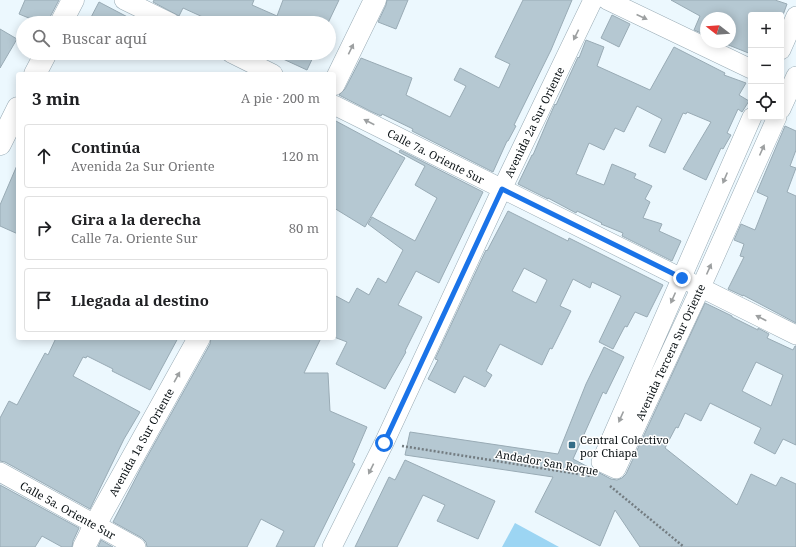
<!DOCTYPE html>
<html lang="es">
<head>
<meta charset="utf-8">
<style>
	:root { --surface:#fff; --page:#f6f6f6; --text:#202124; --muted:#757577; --line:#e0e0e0 }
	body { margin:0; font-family:"Noto Serif",serif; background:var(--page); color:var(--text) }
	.controls { position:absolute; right:12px; top:12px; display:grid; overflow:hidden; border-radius:4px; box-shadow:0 2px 10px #0003 }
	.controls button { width:36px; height:36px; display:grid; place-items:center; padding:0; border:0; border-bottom:1px solid var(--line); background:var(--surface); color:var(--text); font:20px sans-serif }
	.compass { position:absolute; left:700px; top:12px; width:36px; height:36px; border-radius:50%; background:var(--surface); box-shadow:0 2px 10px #0003; rotate:287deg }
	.stop { position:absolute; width:12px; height:12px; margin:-9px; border:3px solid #1a73e8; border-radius:50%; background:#fff }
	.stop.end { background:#1a73e8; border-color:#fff; box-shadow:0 1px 4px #0008 }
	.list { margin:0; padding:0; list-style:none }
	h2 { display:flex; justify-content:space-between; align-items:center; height:52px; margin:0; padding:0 16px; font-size:17px }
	h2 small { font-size:13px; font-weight:400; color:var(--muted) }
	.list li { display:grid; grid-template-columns:26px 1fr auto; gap:12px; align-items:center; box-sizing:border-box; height:64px; margin:0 8px 8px; padding:0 8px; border:1px solid var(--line); border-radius:4px }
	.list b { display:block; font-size:15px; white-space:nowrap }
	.list p { margin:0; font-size:13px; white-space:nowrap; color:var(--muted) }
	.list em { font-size:13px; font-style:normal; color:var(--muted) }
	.icon { flex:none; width:22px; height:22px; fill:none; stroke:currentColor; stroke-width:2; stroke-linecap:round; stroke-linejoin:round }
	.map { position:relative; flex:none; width:796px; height:547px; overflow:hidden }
	.search { position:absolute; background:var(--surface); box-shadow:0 2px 10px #0003; left:16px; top:16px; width:320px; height:44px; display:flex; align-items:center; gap:10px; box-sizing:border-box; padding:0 14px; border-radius:22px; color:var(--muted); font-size:15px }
	.panel { position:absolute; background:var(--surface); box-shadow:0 2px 10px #0003; left:16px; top:72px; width:320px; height:268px; border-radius:4px }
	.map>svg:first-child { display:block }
</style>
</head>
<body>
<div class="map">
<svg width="796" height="547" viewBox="0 0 796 547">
	<rect width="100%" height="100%" fill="#ecf8fe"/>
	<path fill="#9cd5f3" d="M515,523L559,547H502Z"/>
	<path fill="#b5c8d2" stroke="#99abb5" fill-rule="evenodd" d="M25,0H59L50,17L49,23H41L19,14Z
		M154,0H254L252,5L277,16L283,0H339L328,23H216L183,8L179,16L153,2Z
		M387,0H408L396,29L378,22L386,5Z
		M523,0H572L551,50L514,125L516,126L508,141H507L493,172L412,131L413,129L382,114L381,116L370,111L339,95L345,89L361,58L412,78L406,95L450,117L466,86L454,80L460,68L499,88L510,64L495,57Z
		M671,0H775L787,4L783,15H751V54L721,42H730V18H706V35L694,30L700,16Z
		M99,2L139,23H88Z
		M612,15L630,24L619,47L601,38Z
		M0,29L17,39L0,68Z
		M586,40L604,47L597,66L650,90L674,47L725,73L724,75L746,83L739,95L749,101L742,112L738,109L727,133L731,135L723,149L721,148L706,180L683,169L711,122L687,112L686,114L683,113L665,153L649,146L662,119L637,106L624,132L615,128L604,150L589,143L576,174L604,185L612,164L636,174L634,178L652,186L645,199L650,202L643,218L662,224L659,231L681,241L672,261L622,236L623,233L601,224L602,223L577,211L576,213L548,198V199L518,184L532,155H533L547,122L555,104L556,105L578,57L579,58Z
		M270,53H315L307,70Z
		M334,120L405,158L365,227L334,208Z
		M785,126L796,131V150L790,166L796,168L787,192L796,196V323L743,295V296L728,289L744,257L740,256L744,244L734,240L741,224L755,230L768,197L757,192Z
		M400,150L483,192L439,283L416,271L398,305L422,317L405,351L406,352L385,389L336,364L347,342L334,337V295L349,303L357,288L369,295L378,278L386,283L403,250L368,224L372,217L415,241L437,198L415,185L425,166L399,152Z
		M18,163V234L0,226V205Z
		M508,211L568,241L569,238L663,285L647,317L635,312L627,327L625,326L613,349L599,342L621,296L592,282L590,288L573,279L560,306L571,311L552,349L550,348L542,365L500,344L486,371L492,375L485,387L464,376L455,393L428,379L438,360L435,359L486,250L487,251ZM524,268L547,280L536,303L512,291Z
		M705,303L732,316V317L758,330V328L769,334L767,338L793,350L795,346H796V445L783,439L775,454L754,443L761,428L710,403L701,421L685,413L678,428L676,427L665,448L737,505L751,474L776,486L781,477L796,484V547H640L615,510L600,546L535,512L553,477L405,455L410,432L558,454L586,384L604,347L624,357L606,394L603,392L573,459L611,479L617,480L622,478L626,474ZM756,362L783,375L771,406L742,391Z
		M56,338H178L150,390L112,371L113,369L87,356L86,358L83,357L73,376L140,412L124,439L90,509L5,462L0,461V418L9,401L17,405L45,353L48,355Z
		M211,338H321L304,373H328L330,411L367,427L352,462L355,464L314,547H276L284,531L261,519L247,547H147L146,542L142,538L113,522L142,466L210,344Z
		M405,460L495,501L478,539L437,521L445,505L423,495L397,547H355L389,477L395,480Z
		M0,485L79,528L73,541L72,547H62L42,536L35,547H0Z
		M101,540L113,547H98Z"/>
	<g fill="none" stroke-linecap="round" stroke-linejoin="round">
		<defs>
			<path id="minor" d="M124,0L171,23
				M607,0L751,69
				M781,50L796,16
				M231,53L273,74
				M334,105L796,335
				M781,109L796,76
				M752,117L601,462L616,469L701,287L777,117
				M0,472L136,547
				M332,547L384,443L502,189L593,0"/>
			<path id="tertiary" d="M334,84L375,0
				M84,547L95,525L199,338"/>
			<path id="primary" d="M61,23L73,0
				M35,74L46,53
				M0,144L18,108"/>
		</defs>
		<use href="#minor" stroke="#98aab4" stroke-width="20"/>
		<use href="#tertiary" stroke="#98aab4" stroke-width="23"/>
		<use href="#primary" stroke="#98aab4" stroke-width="23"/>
		<path stroke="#737c81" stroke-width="2.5" stroke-dasharray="2 2" stroke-linecap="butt" d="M402,446L591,476
			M610,486L684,547"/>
		<use href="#minor" stroke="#fff" stroke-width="19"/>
		<use href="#tertiary" stroke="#fff" stroke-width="22"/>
		<use href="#primary" stroke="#fff" stroke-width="22"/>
	</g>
	<defs><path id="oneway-solid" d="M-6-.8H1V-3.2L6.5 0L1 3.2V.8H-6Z"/></defs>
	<g fill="#9da0a1">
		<use href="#oneway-solid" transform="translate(642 17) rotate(25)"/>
		<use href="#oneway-solid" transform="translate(576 35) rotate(116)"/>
		<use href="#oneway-solid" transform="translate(351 49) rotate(-64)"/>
		<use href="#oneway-solid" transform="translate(369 122) rotate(-153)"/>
		<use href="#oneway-solid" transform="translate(762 150) rotate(-66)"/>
		<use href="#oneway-solid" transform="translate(725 178) rotate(113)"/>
		<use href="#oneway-solid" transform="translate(709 269) rotate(-66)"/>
		<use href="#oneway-solid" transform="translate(673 298) rotate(114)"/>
		<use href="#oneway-solid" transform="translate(761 318) rotate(-153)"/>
		<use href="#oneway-solid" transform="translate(177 377) rotate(-61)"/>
		<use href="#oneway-solid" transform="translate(621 417) rotate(114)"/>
		<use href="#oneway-solid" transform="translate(371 469) rotate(116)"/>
	</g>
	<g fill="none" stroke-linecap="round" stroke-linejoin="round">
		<path stroke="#1a73e8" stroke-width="5" d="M384,443L502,189L682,278"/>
	</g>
	<rect fill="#356d87" stroke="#fff" stroke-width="1.5" x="568" y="441" width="8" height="8" rx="2"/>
	<g text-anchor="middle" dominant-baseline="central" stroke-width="3" stroke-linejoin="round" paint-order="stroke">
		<g font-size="11" fill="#0b1215" stroke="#fff">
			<text transform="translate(534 122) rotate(-64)">Avenida 2a Sur Oriente</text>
			<text transform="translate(436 156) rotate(27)">Calle 7a. Oriente Sur</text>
			<text transform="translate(670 352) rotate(-65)">Avenida Tercera Sur Oriente</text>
			<text transform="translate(141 442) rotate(-61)">Avenida 1a Sur Oriente</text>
			<text transform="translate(547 462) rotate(10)">Andador San Roque</text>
			<text transform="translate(68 510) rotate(29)">Calle 5a. Oriente Sur</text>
		</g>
		<g font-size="11" fill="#0b1215" stroke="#fff" text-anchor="start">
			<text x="580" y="439">Central Colectivo<tspan x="580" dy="13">por Chiapa</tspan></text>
		</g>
	</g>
</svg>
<div class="controls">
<button>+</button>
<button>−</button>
<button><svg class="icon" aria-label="locate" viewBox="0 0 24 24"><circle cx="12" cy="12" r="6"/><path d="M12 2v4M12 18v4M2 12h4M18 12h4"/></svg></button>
</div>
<svg class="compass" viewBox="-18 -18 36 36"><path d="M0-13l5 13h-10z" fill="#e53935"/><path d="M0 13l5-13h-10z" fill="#757577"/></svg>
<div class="stop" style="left:384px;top:443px"></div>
<div class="stop end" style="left:682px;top:278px"></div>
<div class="search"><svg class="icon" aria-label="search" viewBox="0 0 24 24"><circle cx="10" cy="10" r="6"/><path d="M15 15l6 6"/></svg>Buscar aquí</div>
<section class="panel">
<h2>3 min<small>A pie · 200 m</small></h2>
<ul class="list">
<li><svg class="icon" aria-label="ahead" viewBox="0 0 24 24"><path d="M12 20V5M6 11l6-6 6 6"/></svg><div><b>Continúa</b><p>Avenida 2a Sur Oriente</p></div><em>120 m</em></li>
<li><svg class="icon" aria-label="right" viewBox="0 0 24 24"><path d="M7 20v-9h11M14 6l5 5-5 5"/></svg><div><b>Gira a la derecha</b><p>Calle 7a. Oriente Sur</p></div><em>80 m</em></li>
<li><svg class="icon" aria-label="arrive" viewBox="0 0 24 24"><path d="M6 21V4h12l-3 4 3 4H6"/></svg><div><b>Llegada al destino</b></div></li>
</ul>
</section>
</div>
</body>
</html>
